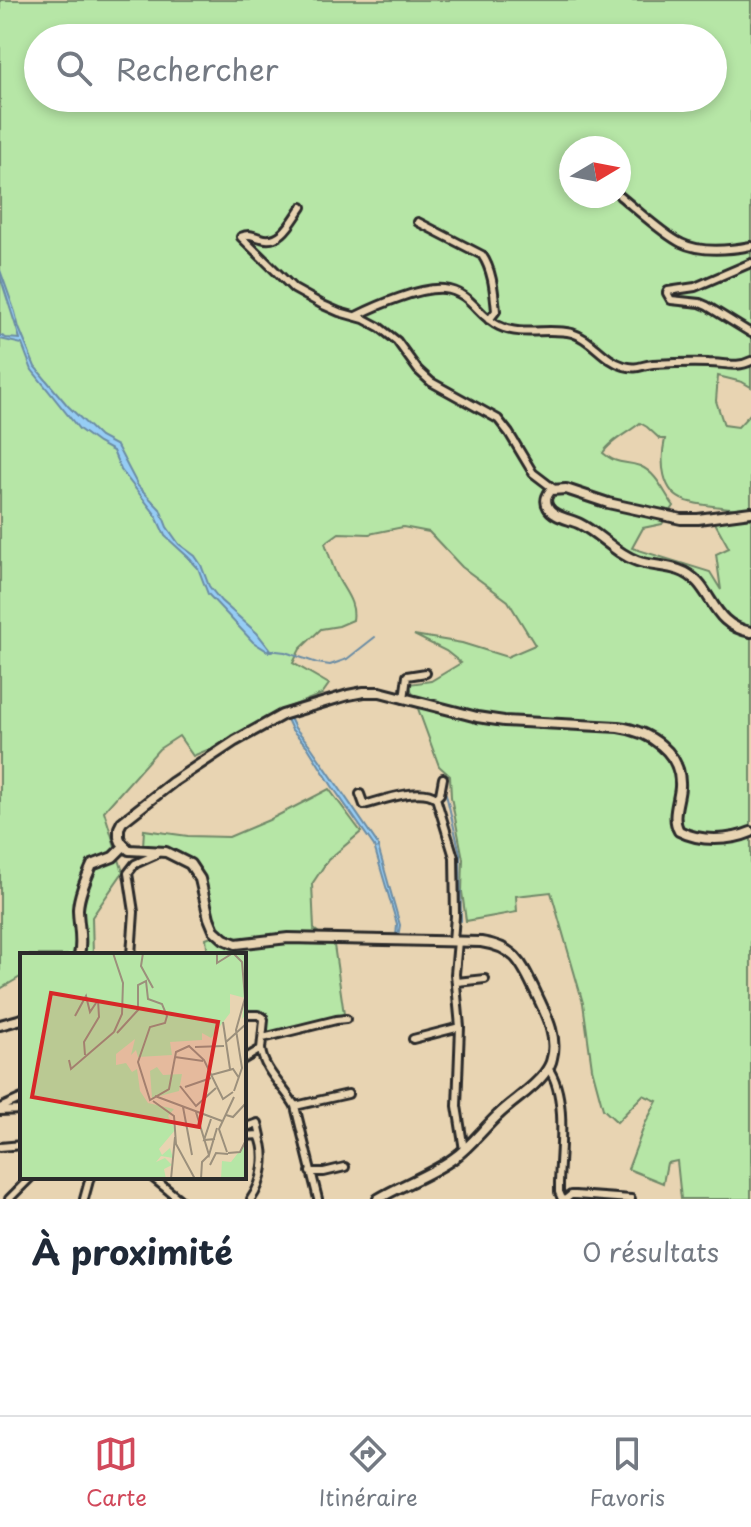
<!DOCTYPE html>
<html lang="fr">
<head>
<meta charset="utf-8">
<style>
	:root { --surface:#fff; --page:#f2f2f3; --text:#1f2937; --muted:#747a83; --line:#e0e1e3; --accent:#d1495b }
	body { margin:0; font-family:"Playpen Sans",sans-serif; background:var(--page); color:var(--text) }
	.compass { position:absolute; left:559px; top:136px; width:72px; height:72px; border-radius:50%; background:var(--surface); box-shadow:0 4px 12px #0003; rotate:80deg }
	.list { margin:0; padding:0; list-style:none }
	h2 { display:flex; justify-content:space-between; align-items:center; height:104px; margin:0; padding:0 32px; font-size:34px }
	h2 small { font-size:26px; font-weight:400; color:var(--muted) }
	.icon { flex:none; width:44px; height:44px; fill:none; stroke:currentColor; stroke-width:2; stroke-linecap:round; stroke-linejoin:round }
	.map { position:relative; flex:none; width:751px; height:1199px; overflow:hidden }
	.search { position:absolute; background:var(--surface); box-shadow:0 4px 12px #0003; left:24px; right:24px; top:24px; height:88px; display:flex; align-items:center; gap:20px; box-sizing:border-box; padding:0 28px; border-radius:44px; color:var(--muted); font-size:30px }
	.sheet { height:216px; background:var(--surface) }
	nav { display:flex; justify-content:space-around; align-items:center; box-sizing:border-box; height:112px; border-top:2px solid var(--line); background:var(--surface); font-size:22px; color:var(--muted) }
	nav a { display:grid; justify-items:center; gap:4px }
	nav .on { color:var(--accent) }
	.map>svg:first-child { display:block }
</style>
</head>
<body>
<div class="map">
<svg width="751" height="1199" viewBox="0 0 751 1199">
	<rect width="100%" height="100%" fill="#e8d4b2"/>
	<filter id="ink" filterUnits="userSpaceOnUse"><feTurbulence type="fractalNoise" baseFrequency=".0125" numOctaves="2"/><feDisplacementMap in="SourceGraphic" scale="16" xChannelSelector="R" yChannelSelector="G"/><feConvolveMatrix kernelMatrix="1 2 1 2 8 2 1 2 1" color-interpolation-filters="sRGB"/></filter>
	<g filter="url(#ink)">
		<path fill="#b6e6a6" stroke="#708868" stroke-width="2" fill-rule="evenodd" d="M0,0H751V387L742,382L718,376L716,401L724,425L738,427L751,413V1199H681L677,1161L667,1163L663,1183L628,1169L645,1124L657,1101L643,1095L617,1122L603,1109L592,1068L583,1003L551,892L516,896L517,912L466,921L462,892L463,859L451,797L450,776L439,766L409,684L431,681L461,663L446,651L414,635L462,643L507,657L535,645L508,601L462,567L429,532L403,527L369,534L339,533L325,543C329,554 332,565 337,576C344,591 356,602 353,620L339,626L321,629L300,649L293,663L329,684L322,694L277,712L212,751L207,750L193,756L179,736L159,749L104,811L123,872L92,917L93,955H22V976L0,989ZM38,38H713V98H38ZM571,148H619V196H571ZM640,423L647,427L660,439H665C660,461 661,493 686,501C702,506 726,507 744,510L743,517L714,521L729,548L716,554L721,590L710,572L632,548L643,528L662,524L674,506C664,493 657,473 640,466C624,460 619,466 603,453C610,441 628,433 640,423Z
			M329,789L361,832L328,860L312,884L314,929L334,945L344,1014L288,1030L266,1033L267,1013L244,1012V955H208L206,938L211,936L215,938C213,908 209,861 174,850C165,847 153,847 143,846L144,830L188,836L229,837L269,820Z"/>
		<path fill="#96cdf5" stroke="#6b8ca4" stroke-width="2" d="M0,270L15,312L19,328L35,367L68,406L100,437L117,446L138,486L160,509L167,527L179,544L195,556L201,565L209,586L221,601L257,633L271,651L269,652L253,642L208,594L198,568L188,557L165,536L155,514L121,470L113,451L98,443L79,429L32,370L22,344L0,339V335L6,338L20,339L0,276Z
			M289,716L295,728L309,744L377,843L400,925L398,937H396L397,924L374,846L332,786L307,746L292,730L286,717Z"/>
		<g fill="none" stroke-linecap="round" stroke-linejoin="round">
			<path stroke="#6b8ca4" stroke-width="2" d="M268,650L285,652L317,663L330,665L347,659L375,637
				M446,794L460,853L461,921
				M125,874L131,864"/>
			<defs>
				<path id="street" d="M620,196C636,209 664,235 681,243C701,253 730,250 751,246
					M418,222L482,255C493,271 494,292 496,311L489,320
					M241,237L294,289L323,305L339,312L364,319L379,327L397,341L418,370L431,382L498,419L509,433L533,473L554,489
					M241,237C250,233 252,236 261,238C281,245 292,221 302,207
					M751,263L695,287L668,291L667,293L671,300L700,303L707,306L751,333
					M356,316C378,305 420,287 444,289C472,292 477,316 499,326C522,337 548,327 572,333C592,339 603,360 624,366C638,370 641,365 653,364C671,363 691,362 709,363C724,363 738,368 751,361
					M404,699L407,676L426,673
					M443,778L440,794L436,798L454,857L455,916L453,941
					M360,794L364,805C383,800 421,786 436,798
					M458,941L455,974L460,1027L457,1106L464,1150
					M131,955L134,912L128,873L135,864L155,855L157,852
					M457,982L485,979
					M244,1015H258L263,1017L264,1020L261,1049L244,1059
					M263,1038L336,1020L346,1019
					M413,1039L460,1027
					M261,1049C263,1070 285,1088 295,1106L318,1199
					M548,1068C568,1095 560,1151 559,1183V1192L562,1199
					M295,1106L348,1094
					M0,1108L22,1098
					M0,1111L22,1110
					M244,1128L258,1123L261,1136
					M244,1136L259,1135C268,1154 263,1182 251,1199
					M0,1147L22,1145
					M310,1172H324L345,1167
					M152,1177L179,1199
					M9,1199L31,1177
					M84,1199L90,1177
					M566,1199L571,1195H575L631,1199"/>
				<path id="secondary" d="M751,512L698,519H681L608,503L566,489L551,490C547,495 544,500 548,507C553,517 570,519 580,524C600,534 615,553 637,561C650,566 665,565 679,570C714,582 708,625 751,632
					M79,955C83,939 78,925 78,909C79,894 86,879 92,865L113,857L124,846
					M0,1025L22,1019
					M378,1199C403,1184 431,1175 454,1158C471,1146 483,1129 498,1115C512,1101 532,1090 544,1074C548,1069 551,1064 552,1058C558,1035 545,1013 536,993C522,964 516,947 481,942L288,938L236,944L224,939L214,930L209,918L200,879L190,864L166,852L129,850L121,842L119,837V828L122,822L173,782L235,741L282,715L348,695L364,692H380L477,717L504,721L618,727C649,731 682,752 680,787C679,802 671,817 679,831C700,842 730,841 751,832"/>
			</defs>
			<use href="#street" stroke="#2b2b2b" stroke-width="12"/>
			<use href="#secondary" stroke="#2b2b2b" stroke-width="14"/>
			<use href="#street" stroke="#e8d4b2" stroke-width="6"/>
			<use href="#secondary" stroke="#e8d4b2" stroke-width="8"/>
		</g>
	</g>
	<g transform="translate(20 953)">
		<rect width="226" height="226" fill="#e8d4b2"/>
		<path d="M0,0H226V61L222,66L225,45L210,41V60L191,85L182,80V87L150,89L152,102L118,104L116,97L111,102L115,86L96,101V112L106,110L112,119L117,116L120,138L128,150L154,156L148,163L155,177L139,196L142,202L150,195L153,205L141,203L136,209L145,205L152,212L144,216L146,226H0ZM137,114L143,122L162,121L159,138L132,145L130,118ZM226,190V226H201L202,208L211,209Z" fill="#b6e6a6"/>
		<path fill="none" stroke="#9c907c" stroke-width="2" d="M93,0L103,30L102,61L94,79M123,0L121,13L133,35M197,0V10L213,0L222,9L225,45L216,77L222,115L214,138M55,63L66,43L70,59L78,47M203,69L210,116M97,80L118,57V32L126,28L128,46L142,51L147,63L145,70L130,74L118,109L130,147L149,136L156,99L169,93L184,107L203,146L213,139M206,89L226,71M175,94L204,93M65,102L64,89L79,64L78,47M155,104L183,108M49,107L51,116L94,79M191,122L213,116L219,125M160,133L176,153L196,135M165,134L191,125M135,143L202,168M133,148L154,163L156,191L175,226M163,154L172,202M176,159L189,202L197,175M206,162L213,164L226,150M191,166L184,187L195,186M207,199L199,176L214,144M208,200L220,199L226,187M190,212L196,200L208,201M151,226L155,184M181,226L182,209L189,202"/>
		<path fill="#d62828" fill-opacity="0.15" stroke="#d62828" stroke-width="4" d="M31,40L198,69L179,174L12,144Z"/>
		<rect width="226" height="226" fill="none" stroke="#2b2b2b" stroke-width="4"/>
	</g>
</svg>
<svg class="compass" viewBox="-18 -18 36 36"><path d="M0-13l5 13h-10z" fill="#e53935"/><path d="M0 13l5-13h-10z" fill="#747a83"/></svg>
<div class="search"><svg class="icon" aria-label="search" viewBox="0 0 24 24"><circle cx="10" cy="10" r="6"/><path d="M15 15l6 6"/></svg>Rechercher</div>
</div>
<section class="sheet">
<h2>À proximité<small>0 résultats</small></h2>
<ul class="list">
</ul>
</section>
<nav>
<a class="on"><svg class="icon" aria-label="map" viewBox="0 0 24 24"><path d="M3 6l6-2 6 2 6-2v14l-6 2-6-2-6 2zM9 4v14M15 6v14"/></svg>Carte</a>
<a><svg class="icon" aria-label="directions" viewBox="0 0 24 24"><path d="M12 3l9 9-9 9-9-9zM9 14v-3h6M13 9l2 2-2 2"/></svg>Itinéraire</a>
<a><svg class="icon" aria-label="saved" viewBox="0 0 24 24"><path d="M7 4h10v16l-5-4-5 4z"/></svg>Favoris</a>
</nav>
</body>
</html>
